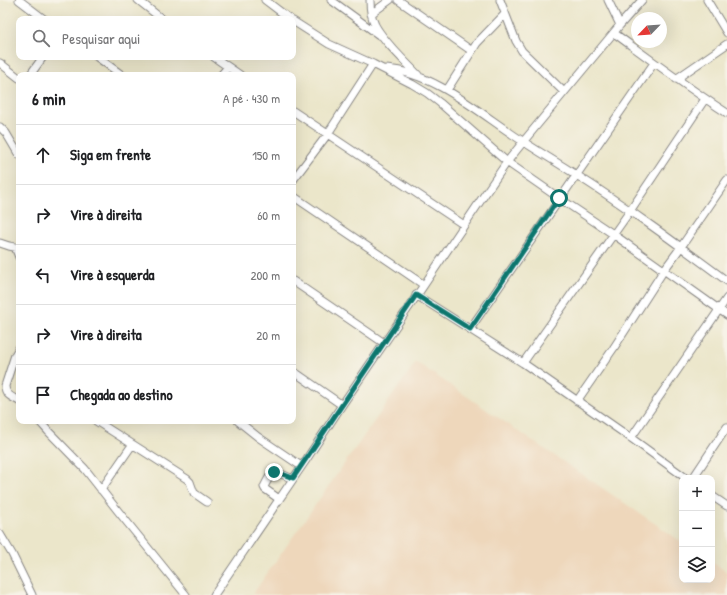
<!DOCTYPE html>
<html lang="pt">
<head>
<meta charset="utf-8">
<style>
	:root { --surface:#fff; --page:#f2f2f2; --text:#202124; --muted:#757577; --line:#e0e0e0 }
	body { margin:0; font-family:"Patrick Hand",sans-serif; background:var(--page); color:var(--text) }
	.controls { position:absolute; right:12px; bottom:12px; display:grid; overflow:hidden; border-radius:8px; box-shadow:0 4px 16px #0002 }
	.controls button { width:36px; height:36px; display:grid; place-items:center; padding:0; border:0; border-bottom:1px solid var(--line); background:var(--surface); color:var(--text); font:20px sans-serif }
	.compass { position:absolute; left:631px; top:12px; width:36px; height:36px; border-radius:50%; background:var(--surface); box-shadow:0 4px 16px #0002; rotate:245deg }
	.stop { position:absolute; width:12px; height:12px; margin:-9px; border:3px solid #0f766e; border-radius:50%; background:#fff }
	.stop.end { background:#0f766e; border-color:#fff; box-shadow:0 1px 4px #0008 }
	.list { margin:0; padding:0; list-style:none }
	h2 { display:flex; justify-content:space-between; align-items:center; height:52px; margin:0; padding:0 16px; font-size:17px }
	h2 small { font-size:13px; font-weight:400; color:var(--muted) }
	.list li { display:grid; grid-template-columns:26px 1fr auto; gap:12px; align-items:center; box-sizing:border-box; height:60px; padding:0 16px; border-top:1px solid var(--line) }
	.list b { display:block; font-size:15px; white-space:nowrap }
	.list em { font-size:13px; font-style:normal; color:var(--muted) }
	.icon { flex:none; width:22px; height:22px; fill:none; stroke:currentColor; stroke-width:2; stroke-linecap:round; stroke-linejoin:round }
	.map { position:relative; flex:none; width:727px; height:595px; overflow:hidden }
	.search { position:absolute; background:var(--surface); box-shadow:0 4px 16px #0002; left:16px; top:16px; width:280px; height:44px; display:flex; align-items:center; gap:10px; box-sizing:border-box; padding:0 14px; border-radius:8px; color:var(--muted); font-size:15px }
	.panel { position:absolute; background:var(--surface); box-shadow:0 4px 16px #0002; left:16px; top:72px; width:280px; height:352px; border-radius:8px }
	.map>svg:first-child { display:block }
</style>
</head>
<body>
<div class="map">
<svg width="727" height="595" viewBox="0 0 727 595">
	<rect width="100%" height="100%" fill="#f7f3e8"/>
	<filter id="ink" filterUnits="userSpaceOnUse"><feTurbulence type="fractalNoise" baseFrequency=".025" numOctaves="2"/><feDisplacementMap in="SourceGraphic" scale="8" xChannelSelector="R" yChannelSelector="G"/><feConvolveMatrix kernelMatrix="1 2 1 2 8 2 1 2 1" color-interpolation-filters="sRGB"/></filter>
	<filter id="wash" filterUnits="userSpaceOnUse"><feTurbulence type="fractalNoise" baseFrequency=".012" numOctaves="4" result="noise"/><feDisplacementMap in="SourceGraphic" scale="16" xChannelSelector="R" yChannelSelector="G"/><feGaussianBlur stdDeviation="0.9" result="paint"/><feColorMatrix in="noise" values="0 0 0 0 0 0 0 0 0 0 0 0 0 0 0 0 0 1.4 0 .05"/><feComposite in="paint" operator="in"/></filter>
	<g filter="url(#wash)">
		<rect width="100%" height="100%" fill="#ebe6ca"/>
		<path fill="#eed7bb" d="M416,362L682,542V580H712V562L727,572V595H252Z"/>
	</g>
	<g filter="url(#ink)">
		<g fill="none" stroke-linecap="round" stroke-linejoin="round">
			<defs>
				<path id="minor" d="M19,0L44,19
					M138,0L162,19
					M265,0L290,19
					M331,0L379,35
					M370,0C370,9 371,17 375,25C384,42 404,60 418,75
					M398,0L472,51
					M500,0L516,41L522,51L564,92
					M608,0L620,25
					M707,0L727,33
					M371,14L390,0
					M293,21L329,44L373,64L412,84L427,93L440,103L507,162L559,198L613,234L727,315
					M614,33C651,60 688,88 727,113
					M97,57L122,75
					M214,57L240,75
					M0,63L19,78
					M386,69C435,72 484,117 524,142C541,153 558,163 575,174C627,207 677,244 727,281
					M30,75L43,57
					M221,75L228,67
					M676,79L727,44
					M447,90L477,43L505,14
					M293,111L464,225
					M0,127L6,133L19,155
					M293,180L327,135L373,64
					M293,196L424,285
					M0,243L9,246L19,248
					M15,247L19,257
					M293,281L384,343
					M416,295L523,363L631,438L686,478
					M470,329L654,63
					M19,348L15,355L5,386C5,395 12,397 19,401
					M523,363L630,211L705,99
					M293,371L342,405
					M577,401L613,349L664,270L681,247L727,180
					M39,421L48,431L85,469L118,511L186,595
					M96,421L187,479L190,482L194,493L207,502
					M238,421L258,437L301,466
					M631,438L727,298
					M693,478L727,427
					M101,490L132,445
					M712,496L727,506
					M279,499L265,489L264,487C267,481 270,473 277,472L293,479
					M0,534L12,554L32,595
					M214,595L306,460L342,405L424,285L483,197L507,162L523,142L620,25L642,0"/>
			</defs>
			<use href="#minor" stroke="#868482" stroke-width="9"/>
			<use href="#minor" stroke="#fff" stroke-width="7"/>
		</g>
	</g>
	<g fill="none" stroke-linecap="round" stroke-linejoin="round" filter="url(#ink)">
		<path stroke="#0f766e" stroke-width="5" d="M274,472H277L293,478L416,295L470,329L559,198"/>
	</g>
</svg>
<div class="controls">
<button>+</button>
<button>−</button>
<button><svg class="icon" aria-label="layers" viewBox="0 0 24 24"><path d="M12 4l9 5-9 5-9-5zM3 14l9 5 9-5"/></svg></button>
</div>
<svg class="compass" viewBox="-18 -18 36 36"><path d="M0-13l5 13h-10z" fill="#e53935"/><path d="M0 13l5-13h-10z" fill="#757577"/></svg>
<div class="stop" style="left:559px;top:198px"></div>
<div class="stop end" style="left:274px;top:472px"></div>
<div class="search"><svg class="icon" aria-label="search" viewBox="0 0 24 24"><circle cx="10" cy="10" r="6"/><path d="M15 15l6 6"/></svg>Pesquisar aqui</div>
<section class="panel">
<h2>6 min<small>A pé · 430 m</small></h2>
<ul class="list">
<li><svg class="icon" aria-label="ahead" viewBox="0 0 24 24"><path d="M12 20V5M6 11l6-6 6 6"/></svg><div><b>Siga em frente</b></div><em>150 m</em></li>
<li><svg class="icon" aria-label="right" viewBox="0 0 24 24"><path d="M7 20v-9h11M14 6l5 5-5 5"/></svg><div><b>Vire à direita</b></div><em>60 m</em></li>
<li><svg class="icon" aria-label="left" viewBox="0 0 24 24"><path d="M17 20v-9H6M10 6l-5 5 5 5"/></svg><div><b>Vire à esquerda</b></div><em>200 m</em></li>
<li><svg class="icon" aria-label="right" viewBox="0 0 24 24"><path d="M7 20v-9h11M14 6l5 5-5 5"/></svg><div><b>Vire à direita</b></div><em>20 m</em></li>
<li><svg class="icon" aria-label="arrive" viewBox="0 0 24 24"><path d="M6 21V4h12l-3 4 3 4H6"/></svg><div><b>Chegada ao destino</b></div></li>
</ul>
</section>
</div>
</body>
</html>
